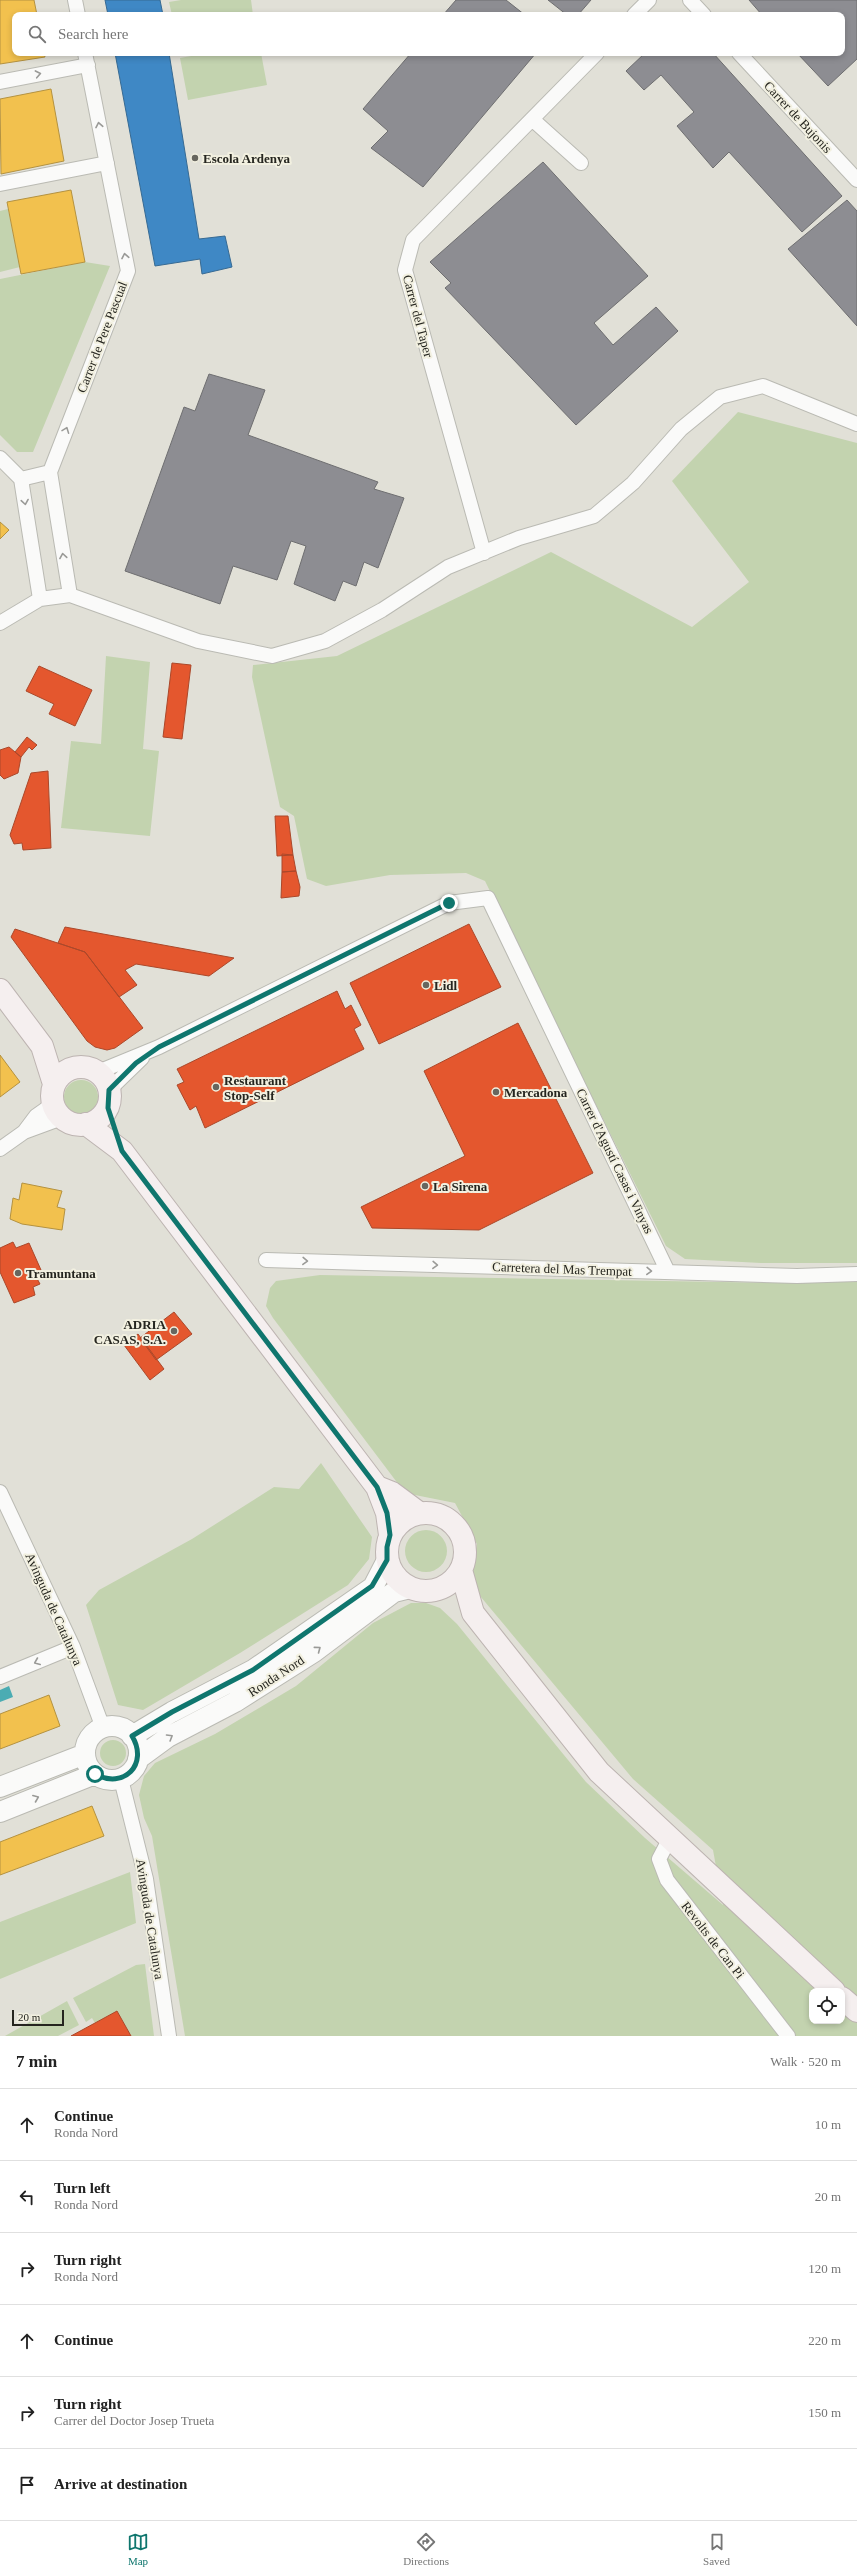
<!DOCTYPE html>
<html lang="en">
<head>
<meta charset="utf-8">
<style>
	:root { --surface:#fff; --page:#f2f2f2; --text:#222; --muted:#767676; --line:#e0e0e0; --accent:#0f766e }
	body { margin:0; font-family:Georgia,serif; background:var(--page); color:var(--text) }
	.controls { position:absolute; right:12px; bottom:12px; display:grid; overflow:hidden; border-radius:8px; box-shadow:0 2px 6px #0003 }
	.controls button { width:36px; height:36px; display:grid; place-items:center; padding:0; border:0; border-bottom:1px solid var(--line); background:var(--surface); color:var(--text); font:20px sans-serif }
	.scale { position:absolute; left:12px; bottom:10px; width:52px; box-sizing:border-box; padding-left:4px; border:2px solid #25251f; border-top:0; font-size:11px; line-height:14px; white-space:nowrap; color:#25251f; -webkit-text-stroke:3px #f2f0e0; paint-order:stroke }
	.stop { position:absolute; width:12px; height:12px; margin:-9px; border:3px solid #0f766e; border-radius:50%; background:#fff }
	.stop.end { background:#0f766e; border-color:#fff; box-shadow:0 1px 4px #0008 }
	.list { margin:0; padding:0; list-style:none }
	h2 { display:flex; justify-content:space-between; align-items:center; height:52px; margin:0; padding:0 16px; font-size:17px }
	h2 small { font-size:13px; font-weight:400; color:var(--muted) }
	.list li { display:grid; grid-template-columns:26px 1fr auto; gap:12px; align-items:center; box-sizing:border-box; height:72px; padding:0 16px; border-top:1px solid var(--line) }
	.list b { display:block; font-size:15px; white-space:nowrap }
	.list p { margin:0; font-size:13px; white-space:nowrap; color:var(--muted) }
	.list em { font-size:13px; font-style:normal; color:var(--muted) }
	.icon { flex:none; width:22px; height:22px; fill:none; stroke:currentColor; stroke-width:2; stroke-linecap:round; stroke-linejoin:round }
	.map { position:relative; flex:none; width:857px; height:2036px; overflow:hidden }
	.search { position:absolute; background:var(--surface); box-shadow:0 2px 6px #0003; left:12px; right:12px; top:12px; height:44px; display:flex; align-items:center; gap:10px; box-sizing:border-box; padding:0 14px; border-radius:8px; color:var(--muted); font-size:15px }
	.sheet { height:484px; background:var(--surface) }
	nav { display:flex; justify-content:space-around; align-items:center; box-sizing:border-box; height:56px; border-top:1px solid var(--line); background:var(--surface); font-size:11px; color:var(--muted) }
	nav a { display:grid; justify-items:center; gap:2px }
	nav .on { color:var(--accent) }
	.map>svg:first-child { display:block }
</style>
</head>
<body>
<div class="map">
<svg width="857" height="2036" viewBox="0 0 857 2036">
	<rect width="100%" height="100%" fill="#e1e0d7"/>
	<path fill="#c3d3af" fill-rule="evenodd" d="M181,0H251L253,15H172L169,2Z
		M208,53H261L267,85L188,100L180,58Z
		M8,209L20,267L0,272V211Z
		M85,262L110,266L33,452H17L0,435V279Z
		M738,412L857,443V1263H761L685,1259L666,1246L485,881L466,873L390,875L326,886L307,879L294,816L280,807L252,677L253,665L337,656L551,552L692,627L749,582L672,481Z
		M106,656L150,662L143,749L159,751L150,836L61,828L71,741L101,744Z
		M64 1097a17 17 0 1 1 34 0a17 17 0 1 1-34 0Z
		M320,1275L774,1283L857,1278V2036H185L152,1836L144,1818L139,1795L144,1776L155,1763L215,1734L296,1686L373,1623L411,1603H426L440,1608L457,1624L586,1782L645,1838L723,1905L713,1850L633,1779L470,1584L477,1544L455,1503L405,1493L273,1318L266,1306L270,1288L276,1281ZM812,1991H842V2021H812Z
		M321,1463L372,1537L369,1559L348,1585L240,1653L143,1710L118,1705L86,1605L99,1590L192,1539L274,1487L299,1489Z
		M405 1551a21 21 0 1 1 42 0a21 21 0 1 1-42 0Z
		M100 1753a13 13 0 1 1 26 0a13 13 0 1 1-26 0Z
		M130,1872L136,1923L0,1979V1922Z
		M145,1964L154,2036H131L117,2011L95,2023L92,2018L86,2022L73,1998L136,1965Z
		M67,2001L79,2025L58,2036H5Z"/>
	<path fill="#4bacb3" d="M9,1686L13,1697L0,1702V1690Z"/>
	<path fill="#f2c14e" stroke="#b49240" d="M0,0H34L37,15H15V53H44L45,57L0,64Z
		M51,89L64,161L1,174L0,99Z
		M71,190L85,262L21,274L7,202Z
		M0,522L9,530L0,539Z
		M0,1055L20,1082L0,1097Z
		M22,1183L62,1191L57,1207L65,1209L62,1230L22,1224L10,1219L13,1198L19,1200Z
		M49,1695L60,1726L0,1749V1714Z
		M92,1806L104,1836L0,1875V1842Z"/>
	<path fill="#e4572e" stroke="#ab482a" d="M172,663L191,665L182,739L163,737Z
		M39,666L92,690L75,726L49,714L54,704L26,691Z
		M27,737L37,745L32,750L29,747L21,757L15,752Z
		M9,747L21,757L18,773L4,779L0,775V750Z
		M48,771L51,848L23,850L22,843L14,844L10,835L31,773Z
		M275,816H288L293,855L277,856Z
		M282,854L293,855L296,871L282,872Z
		M296,871L300,887L299,896L281,898L282,872Z
		M469,924L501,987L379,1044L350,983Z
		M65,927L234,958L209,976L136,964L125,970L137,985L119,997L85,952L58,943Z
		M15,929L85,952L143,1028L115,1048L107,1050L95,1047L87,1041L11,937Z
		M337,991L345,1009L351,1005L361,1025L354,1029L364,1049L205,1128L196,1106L190,1110L177,1085L184,1082L177,1069Z
		M518,1023L593,1173L479,1230L372,1228L361,1207L465,1156L424,1071Z
		M13,1242L16,1248L29,1243L41,1270L34,1273L40,1284L33,1287L35,1295L14,1303L0,1272V1248Z
		M174,1312L192,1334L156,1360L140,1338Z
		M138,1334L164,1369L150,1380L124,1345Z
		M117,2011L131,2036H71L95,2023Z"/>
	<path fill="#3f88c5" stroke="#376a93" d="M105,0H160L163,15H108Z
		M115,53H169L199,239L225,236L232,267L202,274L200,259L155,266Z"/>
	<path fill="#8d8d92" stroke="#6e6e70" d="M456,0H506L525,15H443Z
		M548,0H591L578,15H567Z
		M749,0H857V59L828,86L797,53H842V15H762Z
		M411,53H536L423,187L371,148L388,131L363,109Z
		M645,53H713L842,196L802,232L729,152L713,168L677,126L694,112L661,75L644,90L626,71Z
		M543,162L648,276L594,323L613,345L656,307L678,331L576,425L445,288L451,283L430,262Z
		M847,200L857,211V326L788,249Z
		M209,374L265,390L248,435L378,482L374,489L404,498L378,568L364,562L356,586L343,581L335,601L294,584L306,546L291,541L277,580L233,566L220,604L125,571L184,407L195,411Z"/>
	<g fill="none" stroke-linecap="round" stroke-linejoin="round">
		<defs>
			<path id="street" d="M75,0L78,15
				M690,0L704,15
				M634,15L649,0
				M739,53L857,180
				M0,82L88,65
				M532,119L581,163
				M0,184L107,163
				M0,458L21,479L40,599
				M21,479L50,472
				M484,553L405,270L413,240L597,53
				M70,595L50,472L128,271L85,53
				M0,623L40,599L70,595L198,641L272,656L325,641L382,610L448,567L519,538L594,516L633,483L681,429L720,397L763,386L857,424
				M98,1072L159,1047L449,903L488,898L668,1272
				M109,1090L142,1058
				M24,1132L36,1116L53,1104
				M0,1149L24,1132L62,1118
				M266,1260L797,1276L857,1274
				M0,1492L73,1647L103,1728
				M0,1677L73,1647
				M121,1779L146,1879L169,2036
				M670,1838L659,1859L667,1880L788,2036"/>
			<path id="secondary" d="M85 1753a27 27 0 1 1 54 0a27 27 0 1 1-54 0Z
				M132,1736L172,1712L253,1670L373,1587L387,1560
				M138,1759L168,1737L235,1702L314,1652L394,1592L410,1588
				M0,1787L85,1754
				M0,1812L95,1774"/>
			<path id="primary" d="M0,990L42,1046L54,1084
				M52 1096a29 29 0 1 1 58 0a29 29 0 1 1-58 0Z
				M86,1124L122,1151L377,1487L387,1513L390,1535
				M377,1487L392,1493L419,1513
				M387 1552a39 39 0 1 1 78 0a39 39 0 1 1-78 0Z
				M461,1570L473,1613L599,1772L834,1991
				M842,1998L857,2011"/>
		</defs>
		<use href="#street" stroke="#babab3" stroke-width="16"/>
		<use href="#secondary" stroke="#babab3" stroke-width="22"/>
		<use href="#primary" stroke="#bdb4b1" stroke-width="24"/>
		<use href="#street" stroke="#fafaf9" stroke-width="14"/>
		<use href="#secondary" stroke="#fafaf9" stroke-width="20"/>
		<use href="#primary" stroke="#f5efef" stroke-width="22"/>
	</g>
	<defs><path id="oneway-chevron" d="M-2-3.5L2.5 0L-2 3.5" fill="none" stroke-width="1.6" stroke-linecap="round" stroke-linejoin="round"/></defs>
	<g stroke="#9a9a97">
		<use href="#oneway-chevron" transform="translate(38 74) rotate(-11)"/>
		<use href="#oneway-chevron" transform="translate(99 125) rotate(-101)"/>
		<use href="#oneway-chevron" transform="translate(125 256) rotate(-101)"/>
		<use href="#oneway-chevron" transform="translate(66 430) rotate(-69)"/>
		<use href="#oneway-chevron" transform="translate(25 502) rotate(81)"/>
		<use href="#oneway-chevron" transform="translate(63 556) rotate(-99)"/>
		<use href="#oneway-chevron" transform="translate(305 1261) rotate(2)"/>
		<use href="#oneway-chevron" transform="translate(435 1265) rotate(2)"/>
		<use href="#oneway-chevron" transform="translate(649 1271) rotate(2)"/>
		<use href="#oneway-chevron" transform="translate(318 1649) rotate(-37)"/>
		<use href="#oneway-chevron" transform="translate(37 1662) rotate(157)"/>
		<use href="#oneway-chevron" transform="translate(170 1737) rotate(-31)"/>
		<use href="#oneway-chevron" transform="translate(36 1798) rotate(-22)"/>
	</g>
	<g fill="none" stroke-linecap="round" stroke-linejoin="round">
		<path stroke="#0f766e" stroke-width="5" d="M95,1774C124,1790 149,1764 132,1736L172,1712L253,1670L372,1586L387,1560V1547L390,1535L387,1513L377,1487L122,1151L108,1108L109,1090L136,1063L159,1047L449,903"/>
	</g>
	<g fill="#67665f" stroke="#f2f0e0" stroke-width="1.5">
		<circle cx="195" cy="158" r="4"/>
		<circle cx="426" cy="985" r="4"/>
		<circle cx="216" cy="1087" r="4"/>
		<circle cx="496" cy="1092" r="4"/>
		<circle cx="425" cy="1186" r="4"/>
		<circle cx="18" cy="1273" r="4"/>
		<circle cx="174" cy="1331" r="4"/>
	</g>
	<g text-anchor="middle" dominant-baseline="central" stroke-width="4" stroke-linejoin="round" paint-order="stroke">
		<g font-size="13" fill="#25251f" stroke="#f2f0e0">
			<text transform="translate(798 117) rotate(47)">Carrer de Bujonis</text>
			<text transform="translate(418 316) rotate(75)">Carrer del Taper</text>
			<text transform="translate(102 337) rotate(-69)">Carrer de Pere Pascual</text>
			<text transform="translate(615 1161) rotate(64)">Carrer d'Agustí Casas i Vinyas</text>
			<text transform="translate(562 1269) rotate(2)">Carretera del Mas Trempat</text>
			<text transform="translate(54 1609) rotate(66)">Avinguda de Catalunya</text>
			<text transform="translate(276 1676) rotate(-33)">Ronda Nord</text>
			<text transform="translate(150 1919) rotate(81)">Avinguda de Catalunya</text>
			<text transform="translate(713 1940) rotate(52)">Revolts de Can Pi</text>
		</g>
		<g font-size="13" font-weight="bold" fill="#25251f" stroke="#f2f0e0" text-anchor="start">
			<text x="203" y="158">Escola Ardenya</text>
			<text x="434" y="985">Lidl</text>
			<text x="224" y="1080">Restaurant<tspan x="224" dy="15">Stop-Self</tspan></text>
			<text x="504" y="1092">Mercadona</text>
			<text x="433" y="1186">La Sirena</text>
			<text x="26" y="1273">Tramuntana</text>
			<text x="166" y="1324" text-anchor="end">ADRIA<tspan x="166" dy="15">CASAS, S.A.</tspan></text>
		</g>
	</g>
</svg>
<div class="controls">
<button><svg class="icon" aria-label="locate" viewBox="0 0 24 24"><circle cx="12" cy="12" r="6"/><path d="M12 2v4M12 18v4M2 12h4M18 12h4"/></svg></button>
</div>
<div class="scale">20 m</div>
<div class="stop" style="left:95px;top:1774px"></div>
<div class="stop end" style="left:449px;top:903px"></div>
<div class="search"><svg class="icon" aria-label="search" viewBox="0 0 24 24"><circle cx="10" cy="10" r="6"/><path d="M15 15l6 6"/></svg>Search here</div>
</div>
<section class="sheet">
<h2>7 min<small>Walk · 520 m</small></h2>
<ul class="list">
<li><svg class="icon" aria-label="ahead" viewBox="0 0 24 24"><path d="M12 20V5M6 11l6-6 6 6"/></svg><div><b>Continue</b><p>Ronda Nord</p></div><em>10 m</em></li>
<li><svg class="icon" aria-label="left" viewBox="0 0 24 24"><path d="M17 20v-9H6M10 6l-5 5 5 5"/></svg><div><b>Turn left</b><p>Ronda Nord</p></div><em>20 m</em></li>
<li><svg class="icon" aria-label="right" viewBox="0 0 24 24"><path d="M7 20v-9h11M14 6l5 5-5 5"/></svg><div><b>Turn right</b><p>Ronda Nord</p></div><em>120 m</em></li>
<li><svg class="icon" aria-label="ahead" viewBox="0 0 24 24"><path d="M12 20V5M6 11l6-6 6 6"/></svg><div><b>Continue</b></div><em>220 m</em></li>
<li><svg class="icon" aria-label="right" viewBox="0 0 24 24"><path d="M7 20v-9h11M14 6l5 5-5 5"/></svg><div><b>Turn right</b><p>Carrer del Doctor Josep Trueta</p></div><em>150 m</em></li>
<li><svg class="icon" aria-label="arrive" viewBox="0 0 24 24"><path d="M6 21V4h12l-3 4 3 4H6"/></svg><div><b>Arrive at destination</b></div></li>
</ul>
</section>
<nav>
<a class="on"><svg class="icon" aria-label="map" viewBox="0 0 24 24"><path d="M3 6l6-2 6 2 6-2v14l-6 2-6-2-6 2zM9 4v14M15 6v14"/></svg>Map</a>
<a><svg class="icon" aria-label="directions" viewBox="0 0 24 24"><path d="M12 3l9 9-9 9-9-9zM9 14v-3h6M13 9l2 2-2 2"/></svg>Directions</a>
<a><svg class="icon" aria-label="saved" viewBox="0 0 24 24"><path d="M7 4h10v16l-5-4-5 4z"/></svg>Saved</a>
</nav>
</body>
</html>
